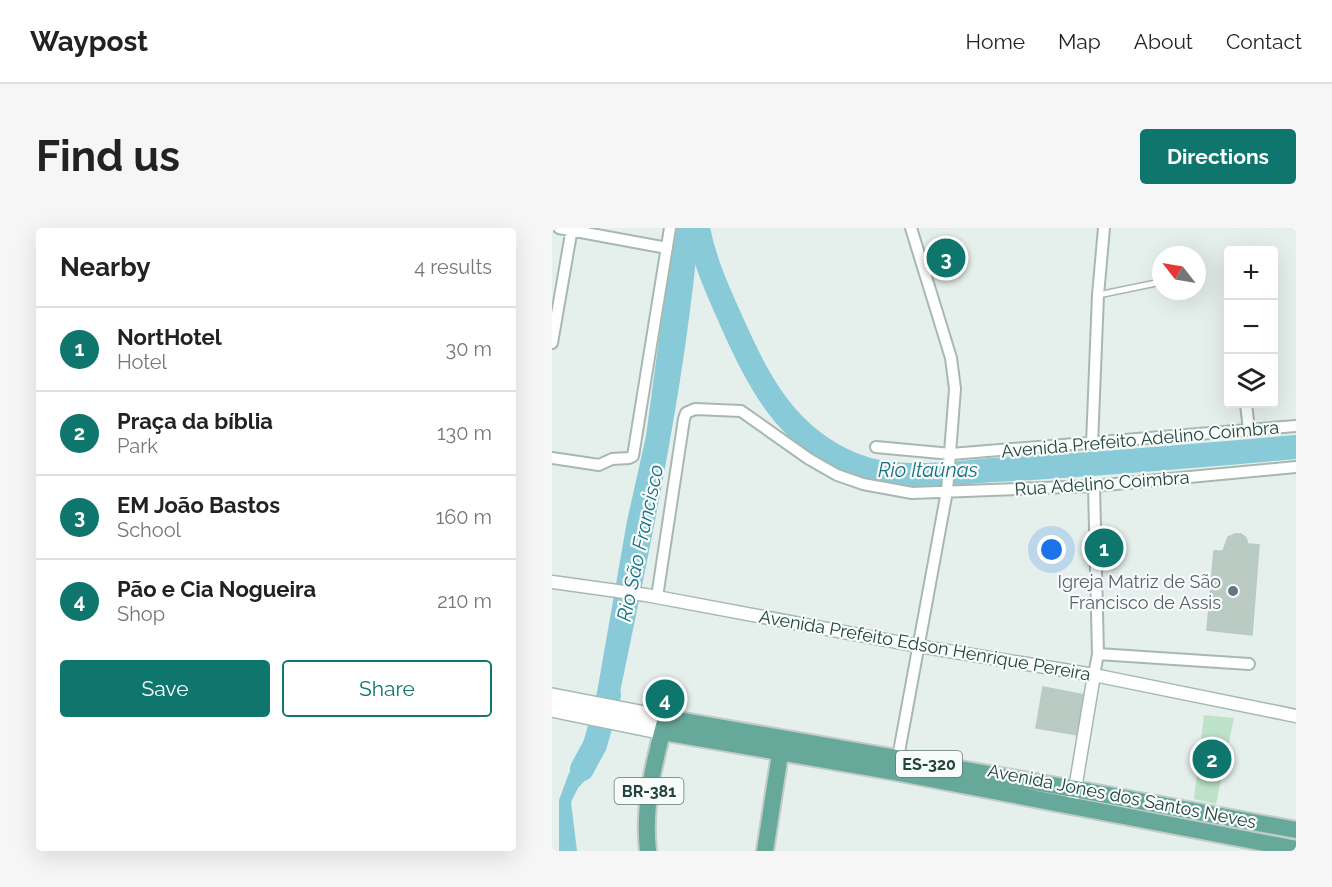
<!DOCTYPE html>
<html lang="en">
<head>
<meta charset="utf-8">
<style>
	:root { --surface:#fff; --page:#f6f6f6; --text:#222; --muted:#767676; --line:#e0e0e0; --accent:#0f766e }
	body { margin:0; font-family:Raleway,sans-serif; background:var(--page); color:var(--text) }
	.controls { position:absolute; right:18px; top:18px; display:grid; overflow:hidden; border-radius:6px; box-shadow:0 6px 24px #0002 }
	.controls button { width:54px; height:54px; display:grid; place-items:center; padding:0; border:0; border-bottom:2px solid var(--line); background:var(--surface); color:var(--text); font:30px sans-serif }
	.compass { position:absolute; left:600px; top:18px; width:54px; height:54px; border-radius:50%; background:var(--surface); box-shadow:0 6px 24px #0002; rotate:301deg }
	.you { position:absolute; left:500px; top:322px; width:21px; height:21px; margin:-15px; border:4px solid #fff; border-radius:50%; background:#1a73e8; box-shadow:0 0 0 9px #1a73e833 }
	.badge { display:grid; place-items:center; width:39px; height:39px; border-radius:50%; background:var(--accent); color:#fff; font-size:20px; font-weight:700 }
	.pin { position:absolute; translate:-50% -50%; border:3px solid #fff; box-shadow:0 2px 6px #0006 }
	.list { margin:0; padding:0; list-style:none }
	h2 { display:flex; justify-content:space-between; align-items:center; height:78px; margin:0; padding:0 24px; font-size:26px }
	h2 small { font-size:20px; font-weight:400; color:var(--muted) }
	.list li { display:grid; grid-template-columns:39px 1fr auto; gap:18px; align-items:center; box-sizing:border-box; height:84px; padding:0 24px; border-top:2px solid var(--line) }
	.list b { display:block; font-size:22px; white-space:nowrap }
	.list p { margin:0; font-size:20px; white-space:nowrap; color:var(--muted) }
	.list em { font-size:20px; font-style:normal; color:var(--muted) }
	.actions { display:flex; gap:12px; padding:18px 24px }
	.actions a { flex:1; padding:14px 0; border:2px solid var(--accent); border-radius:6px; text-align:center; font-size:21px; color:var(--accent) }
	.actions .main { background:var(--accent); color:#fff }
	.icon { flex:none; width:33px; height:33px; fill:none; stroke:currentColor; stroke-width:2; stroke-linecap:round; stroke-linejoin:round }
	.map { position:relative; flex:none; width:744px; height:623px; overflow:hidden; border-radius:6px }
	header { display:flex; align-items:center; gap:36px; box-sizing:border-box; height:84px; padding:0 30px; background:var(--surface); border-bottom:2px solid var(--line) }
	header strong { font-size:28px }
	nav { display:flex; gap:33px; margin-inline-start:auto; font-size:21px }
	.intro { display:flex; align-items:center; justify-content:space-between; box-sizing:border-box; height:144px; padding:0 36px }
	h1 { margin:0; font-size:42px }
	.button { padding:15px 27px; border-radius:6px; background:var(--accent); color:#fff; font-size:21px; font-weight:700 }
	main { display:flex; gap:36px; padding:0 36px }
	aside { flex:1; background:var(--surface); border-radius:6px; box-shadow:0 6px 24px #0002 }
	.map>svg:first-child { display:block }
</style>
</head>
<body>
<header>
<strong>Waypost</strong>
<nav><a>Home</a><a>Map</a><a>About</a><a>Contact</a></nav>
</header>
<div class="intro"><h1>Find us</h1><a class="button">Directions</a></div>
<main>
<aside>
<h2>Nearby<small>4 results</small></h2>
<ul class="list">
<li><span class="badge">1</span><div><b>NortHotel</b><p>Hotel</p></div><em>30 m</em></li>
<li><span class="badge">2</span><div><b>Praça da bíblia</b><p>Park</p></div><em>130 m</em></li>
<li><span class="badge">3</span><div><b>EM João Bastos</b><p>School</p></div><em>160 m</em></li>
<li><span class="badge">4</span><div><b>Pão e Cia Nogueira</b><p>Shop</p></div><em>210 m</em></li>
</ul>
<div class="actions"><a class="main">Save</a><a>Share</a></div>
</aside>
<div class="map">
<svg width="744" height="623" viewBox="0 0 744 623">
	<rect width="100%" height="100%" fill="#e5efeb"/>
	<path fill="#bde2c8" d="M652,487L682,490L664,576L642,571Z"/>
	<path fill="#89cad8" d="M125,0H147C133,160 98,318 66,474L44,470L75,293L94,208L111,81Z
		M35,512L48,515L41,544L26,560L19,574L25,623H7V572L17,545L30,534Z"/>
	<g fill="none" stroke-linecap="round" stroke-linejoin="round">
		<path stroke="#89cad8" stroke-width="24" d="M146,0C152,32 165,61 178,90C206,153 234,210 302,237C343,254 398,245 441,242C543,237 643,228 744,219
			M30,541L43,517L57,467"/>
	</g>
	<path fill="#bacbc4" stroke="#b7cac3" stroke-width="1.5" d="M683,306H689L694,310L696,316L707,317L700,407L655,402L662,323H671L676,309Z
		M491,459L533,467L525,507L484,500Z"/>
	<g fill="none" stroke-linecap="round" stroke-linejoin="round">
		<defs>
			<path id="service" d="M645,46H647
				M546,67L609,54"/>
			<path id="minor" d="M7,0L115,20
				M0,115L20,0
				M694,176L697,202
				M540,216L546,67L552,0
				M324,219L399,226L744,198
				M0,230L47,237L60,231L77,230L81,228L118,0
				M542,258L546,426L542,447
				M105,369L132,191L134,185L143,181L189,183L257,231L285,247L311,256L360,265L542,258L744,239
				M546,426L697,436
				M345,535L395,263L403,161L399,130L359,0"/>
			<path id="tertiary" d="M0,354L94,367L366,418L542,447L744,488
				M522,567L542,447"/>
			<path id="secondary" d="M0,468L114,490
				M0,481L111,504"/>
			<path id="primary" d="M111,504L343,544L744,621
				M96,623C91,577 102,534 114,490L523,561L744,602
				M213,623L230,513"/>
		</defs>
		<use href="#service" stroke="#a7b8b3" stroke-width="8"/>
		<use href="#minor" stroke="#a7b8b3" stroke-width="14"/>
		<use href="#tertiary" stroke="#a7b8b3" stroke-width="15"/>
		<use href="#secondary" stroke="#a2bcb4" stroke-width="18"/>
		<use href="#primary" stroke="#c1cbc8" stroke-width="20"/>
		<use href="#service" stroke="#fff" stroke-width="5"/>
		<use href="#minor" stroke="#fff" stroke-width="10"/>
		<use href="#tertiary" stroke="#fff" stroke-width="12"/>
		<use href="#secondary" stroke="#fff" stroke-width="15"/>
		<use href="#primary" stroke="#66a99a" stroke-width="16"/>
	</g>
	<circle fill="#6b7280" stroke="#f7fbf9" stroke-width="2" cx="681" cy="363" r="6"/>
	<g text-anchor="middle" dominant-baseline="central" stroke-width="4.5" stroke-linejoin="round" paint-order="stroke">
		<g fill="#f7fbf9" stroke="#627b75" stroke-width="1.5">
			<rect x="344" y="523" width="66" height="26" rx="4.5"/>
			<rect x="62.5" y="550" width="69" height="26" rx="4.5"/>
		</g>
		<g font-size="16" font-weight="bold" fill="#22443c">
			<text x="377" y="536">ES-320</text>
			<text x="97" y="563">BR-381</text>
		</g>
		<g font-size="18" fill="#22443c" stroke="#f7fbf9">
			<text transform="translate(588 211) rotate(-5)">Avenida Prefeito Adelino Coimbra</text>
			<text transform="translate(550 255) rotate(-4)">Rua Adelino Coimbra</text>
			<text transform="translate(373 417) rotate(10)">Avenida Prefeito Edson Henrique Pereira</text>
			<text transform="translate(570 568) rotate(11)">Avenida Jones dos Santos Neves</text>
		</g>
		<g font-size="18" fill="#5b616d" stroke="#f7fbf9" text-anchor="end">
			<text x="669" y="353">Igreja Matriz de São<tspan x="669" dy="21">Francisco de Assis</tspan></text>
		</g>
		<g font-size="20" font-style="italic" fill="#157086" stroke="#f7fbf9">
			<text x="376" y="242">Rio Itaúnas</text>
			<text transform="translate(88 315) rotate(-78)">Rio São Francisco</text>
		</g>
	</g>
</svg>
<div class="controls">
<button>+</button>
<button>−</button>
<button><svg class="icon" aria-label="layers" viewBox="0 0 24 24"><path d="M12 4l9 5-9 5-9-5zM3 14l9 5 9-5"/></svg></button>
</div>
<svg class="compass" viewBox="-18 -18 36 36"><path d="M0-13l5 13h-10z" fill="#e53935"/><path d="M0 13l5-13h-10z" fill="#767676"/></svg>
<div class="you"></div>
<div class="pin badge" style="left:552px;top:320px">1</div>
<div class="pin badge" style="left:660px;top:531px">2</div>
<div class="pin badge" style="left:394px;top:30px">3</div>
<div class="pin badge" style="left:113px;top:471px">4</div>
</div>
</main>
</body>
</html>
